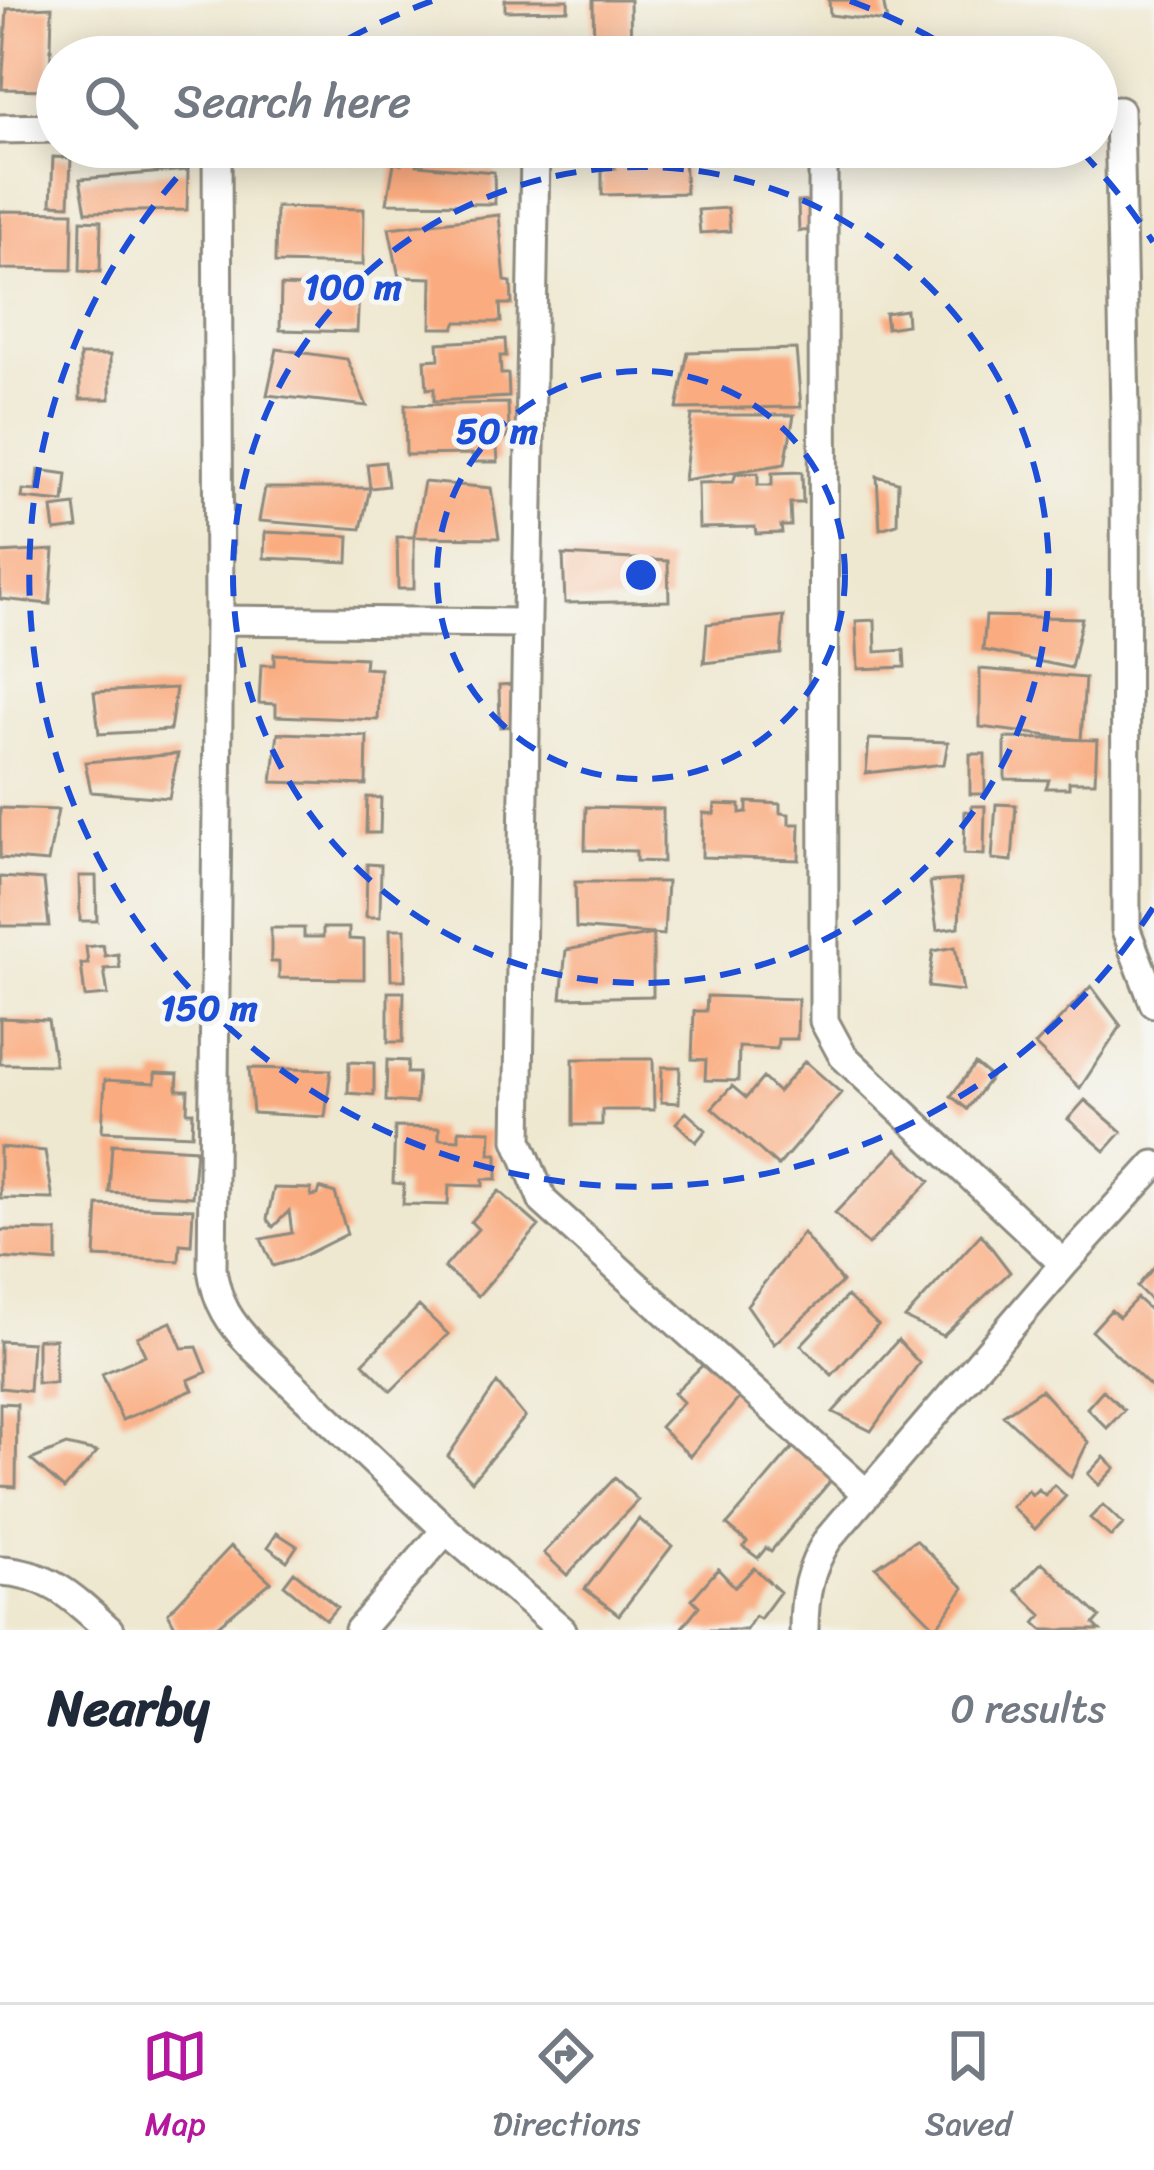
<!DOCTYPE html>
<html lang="en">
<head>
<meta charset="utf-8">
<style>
	:root { --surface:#fff; --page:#f2f2f3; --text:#1f2937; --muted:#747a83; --line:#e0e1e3; --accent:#b5179e }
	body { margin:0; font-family:Sriracha,sans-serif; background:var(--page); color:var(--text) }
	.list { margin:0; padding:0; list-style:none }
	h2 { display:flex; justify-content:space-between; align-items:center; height:156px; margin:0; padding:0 48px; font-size:51px }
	h2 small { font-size:39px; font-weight:400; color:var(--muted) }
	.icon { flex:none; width:66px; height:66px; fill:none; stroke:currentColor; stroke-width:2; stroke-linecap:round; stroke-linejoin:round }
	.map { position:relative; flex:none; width:1154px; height:1630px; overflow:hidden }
	.search { position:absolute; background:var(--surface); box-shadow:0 6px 30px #0003; left:36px; right:36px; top:36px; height:132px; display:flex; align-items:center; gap:30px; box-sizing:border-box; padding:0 42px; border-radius:66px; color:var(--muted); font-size:45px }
	.sheet { height:372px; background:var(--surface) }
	nav { display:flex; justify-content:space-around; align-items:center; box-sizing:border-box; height:168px; border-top:3px solid var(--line); background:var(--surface); font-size:33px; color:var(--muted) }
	nav a { display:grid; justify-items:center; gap:6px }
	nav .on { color:var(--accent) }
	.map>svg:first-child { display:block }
</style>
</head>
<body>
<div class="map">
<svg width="1154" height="1630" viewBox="0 0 1154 1630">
	<rect width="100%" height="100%" fill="#f6f6f2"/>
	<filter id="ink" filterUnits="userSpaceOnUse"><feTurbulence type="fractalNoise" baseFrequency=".00833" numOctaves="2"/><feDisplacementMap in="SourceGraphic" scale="24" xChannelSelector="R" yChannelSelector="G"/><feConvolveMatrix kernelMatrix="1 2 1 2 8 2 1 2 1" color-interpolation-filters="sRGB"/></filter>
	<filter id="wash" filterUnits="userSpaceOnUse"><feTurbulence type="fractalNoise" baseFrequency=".004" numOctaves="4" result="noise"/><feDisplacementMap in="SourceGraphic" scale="48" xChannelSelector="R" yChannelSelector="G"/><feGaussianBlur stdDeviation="2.7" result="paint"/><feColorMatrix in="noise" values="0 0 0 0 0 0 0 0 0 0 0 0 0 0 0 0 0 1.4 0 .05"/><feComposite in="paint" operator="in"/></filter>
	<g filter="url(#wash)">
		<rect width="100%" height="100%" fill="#efe8d0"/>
		<g id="blocks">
			<path fill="#faab7f" d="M505,0H568V10L505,11Z
				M593,0H630L631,57H580V51L594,50Z
				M829,0H883L887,22L830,15Z
				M52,7L50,90L2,89L7,9Z
				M401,147H417V165L494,172L495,204L387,203L394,163L401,164Z
				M53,157L71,158L69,205L51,204Z
				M684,157L686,193L602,195V168H615V158Z
				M188,170L187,210L86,212L80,179Z
				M821,201L822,230L799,231L798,202Z
				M276,207L364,209L363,265L275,263Z
				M728,208L730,231L700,233L698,210Z
				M0,211L73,212L72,270L0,269Z
				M499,215L505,281L511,282L512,304H500L501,322H457L454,328H431L432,278L399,277L389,228Z
				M81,220L101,221L100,272L80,271Z
				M281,286L359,289L357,332L280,330Z
				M906,310L907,325L887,328L885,313Z
				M505,339L506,356H500L501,374H508L509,397L434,401V388L427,389L425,360L439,359L438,343Z
				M277,349L347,359L367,406L267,395Z
				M796,349L801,407L677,409L688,352Z
				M80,355H110V399H80Z
				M508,403L509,434L497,447L498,462H473V454L406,455L405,405Z
				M692,415H794L785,464L684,480Z
				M385,462L388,486L370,488L361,529L259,521L265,488H370L367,464Z
				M39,470L67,474L64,502L22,498L23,490L37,491Z
				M802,472L803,503H790L791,526H781L782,533L756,534L755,527L699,528L698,483L733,482L736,474L758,473V485H772V473Z
				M877,476L898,482L897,524L880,529Z
				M424,482L491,488L499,538L414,537Z
				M75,505L78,528L55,531L52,508Z
				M265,532L349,536L348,562L264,558Z
				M397,537H414V589H398Z
				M54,550L50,604L0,599V553Z
				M563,555L668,561L669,601L565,603Z
				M784,616L781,654L704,663L707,624Z
				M986,616L1082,618L1071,668L983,650Z
				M875,620L876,652L904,650L905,667L858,669L856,621Z
				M274,654L365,658L364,668L380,669L378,720L276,716V704L259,703L261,665H274Z
				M980,669L1085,678L1081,740L980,727Z
				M514,684L515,726L500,727L499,685Z
				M176,688L170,730L99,734L94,692Z
				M278,733L367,736L366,785L272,782Z
				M1005,738L1097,740L1095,782H1069V788H1046L1049,780L1005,779Z
				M869,739L948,742L944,764L866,773Z
				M178,754L169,798L91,792L85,762Z
				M970,754H985V794H970Z
				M367,797L381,798L380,833H366Z
				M747,802L780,804V813L789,814V824H800L799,860L702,857L703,813L714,814L715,804L740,805V813L747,812Z
				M996,804L1016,805L1012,861L992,859Z
				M972,806H985L984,855L964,854L965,811L972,812Z
				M586,807L663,809V862L636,861V851L585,850Z
				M0,808L58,810L48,862L0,858Z
				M367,864L381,865L380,917H366Z
				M79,876H96L97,921H80Z
				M0,877L44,880L49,926H0Z
				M961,880L959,927L937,930L930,882Z
				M575,882H667L664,935L576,928Z
				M271,928H304V937H323V928H349V939L364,940V979L279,978V962H271Z
				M390,929H405V980H391Z
				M653,934V996L561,998L566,950Z
				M103,945L105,956L118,954L120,968L104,969L108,995L85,997L81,964H88L86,947Z
				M955,947L963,991L928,987L933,951Z
				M1091,986L1121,1026L1080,1088L1035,1045Z
				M388,992H404L403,1042H388Z
				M707,996L798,999L797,1039H778L777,1049L739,1047L738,1081L705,1080L706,1060L692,1059L694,1011H706Z
				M0,1018L48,1020L55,1065L0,1064Z
				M573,1059H653L654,1110H602V1125H573Z
				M387,1060L408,1061L407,1073H418L416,1103L386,1101Z
				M805,1061L841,1093L778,1166L712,1108L732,1086L746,1098L763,1078L778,1092Z
				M349,1062L374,1063V1095L348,1093Z
				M975,1064L991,1077L967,1109L951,1096Z
				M662,1067H680L679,1103L661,1102Z
				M249,1068L331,1070L325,1117L253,1113Z
				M155,1073L178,1074L177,1090H188L187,1112H193L192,1135L102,1131L105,1080L155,1083Z
				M1085,1100L1122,1132L1105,1151L1068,1119Z
				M686,1112L706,1130L696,1142L676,1123Z
				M395,1127L439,1128V1139L459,1140V1130L491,1131L490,1154H497V1179H483V1186L449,1185L448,1205L403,1204L404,1184L393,1183Z
				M112,1144L196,1149L192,1197L109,1192Z
				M0,1147L45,1151L53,1199L0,1198Z
				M897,1149L930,1181L868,1245L835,1213Z
				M274,1188L311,1189V1196L318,1195L320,1188L335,1193L347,1234L297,1259L273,1266L261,1239L292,1233L289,1211L273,1227L267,1219Z
				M499,1191L539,1226L478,1296L444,1268L478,1229L471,1222Z
				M98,1205L193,1209L191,1245L180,1244L179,1261L95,1257Z
				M0,1230L57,1231V1262L0,1258Z
				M803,1233L842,1282L774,1344L747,1305Z
				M981,1234L1010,1272L943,1336L905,1318Z
				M1154,1267V1303L1137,1287Z
				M847,1296L878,1325L832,1375L801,1345Z
				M1137,1298L1154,1314V1390L1092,1331L1111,1310L1119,1317Z
				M419,1306L448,1334L391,1391L363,1363Z
				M171,1322L182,1348L197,1347L207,1372L188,1380L193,1390L122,1420L102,1374L145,1355L137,1337Z
				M37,1339H55V1383H37Z
				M898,1340L919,1363L871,1431L833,1412Z
				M0,1341L32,1343L29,1391L0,1388Z
				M709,1359L740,1397L690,1456L660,1427L683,1402L674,1393Z
				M497,1383L525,1417L472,1481L448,1456Z
				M1041,1390L1088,1442L1071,1477L1003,1415Z
				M1103,1390L1124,1410L1107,1428L1087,1408Z
				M0,1403L17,1404L16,1487L0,1486Z
				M796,1444L834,1477L771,1551L766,1548L758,1558L743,1547L747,1542L727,1525Z
				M66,1445L97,1452L64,1489L31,1460Z
				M1104,1457L1115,1468L1099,1485L1088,1474Z
				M615,1478L638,1500L567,1575L544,1553Z
				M1054,1485L1066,1496L1035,1529L1012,1507L1028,1490L1032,1495L1038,1489L1045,1495Z
				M1103,1505L1123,1524L1111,1537L1090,1518Z
				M639,1519L672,1546L619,1615L585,1589Z
				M277,1533L297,1546L287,1561L268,1547Z
				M916,1540L964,1588L936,1628L876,1567Z
				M231,1546L271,1582L212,1630H177L168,1613Z
				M1042,1562L1100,1617L1094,1624L1100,1630H1043L1035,1623L1042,1615L1016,1590Z
				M754,1568L780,1592L760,1619L755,1616L746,1630H680L699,1606L692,1599L718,1569L735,1587Z
				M294,1572L337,1607L326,1620L284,1585Z"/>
		</g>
	</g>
	<g filter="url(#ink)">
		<use href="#blocks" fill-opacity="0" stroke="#8d8a7e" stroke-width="3"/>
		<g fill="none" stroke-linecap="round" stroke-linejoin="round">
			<defs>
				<path id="street" d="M1097,112L1119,111L1125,412L1126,930L1154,1003
					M0,129L57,128
					M217,147L219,620L212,1269C217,1304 230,1323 254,1348L446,1530L562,1630
					M543,147L535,152L518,1140L543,1201L867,1494
					M823,147L824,1021L843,1056L1064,1264
					M219,620L525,623
					M0,1571C49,1573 74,1598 109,1630
					M359,1630L446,1530
					M804,1630C804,1595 809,1569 828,1539L1064,1264L1154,1165"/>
			</defs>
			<use href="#street" stroke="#8d8a7e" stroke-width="33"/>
			<use href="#street" stroke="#fff" stroke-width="27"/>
		</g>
	</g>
	<g fill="none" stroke="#1d4ed8" stroke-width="6" stroke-dasharray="21 15">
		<circle cx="641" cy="575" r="204"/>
		<circle cx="641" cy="575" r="408"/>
		<path d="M1153 908A611 611 0 1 1 201 151M317 57A611 611 0 0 1 432 1M850 1A611 611 0 0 1 965 57M1081 151A611 611 0 0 1 1153 242"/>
	</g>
	<circle cx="641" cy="575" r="18" fill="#1d4ed8" stroke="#f6f6f2" stroke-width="6"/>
	<g font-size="36" text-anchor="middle" font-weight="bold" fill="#1d4ed8" stroke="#f6f6f2" stroke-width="10" stroke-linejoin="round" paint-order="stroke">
		<text x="353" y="299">100 m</text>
		<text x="497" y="443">50 m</text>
		<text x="209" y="1020">150 m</text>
	</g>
</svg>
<div class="search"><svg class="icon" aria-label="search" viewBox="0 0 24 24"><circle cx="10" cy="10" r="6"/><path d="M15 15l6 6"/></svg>Search here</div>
</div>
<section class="sheet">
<h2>Nearby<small>0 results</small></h2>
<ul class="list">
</ul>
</section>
<nav>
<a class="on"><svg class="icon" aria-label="map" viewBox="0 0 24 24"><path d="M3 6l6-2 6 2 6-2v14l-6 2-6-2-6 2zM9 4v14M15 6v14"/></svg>Map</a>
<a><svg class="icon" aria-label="directions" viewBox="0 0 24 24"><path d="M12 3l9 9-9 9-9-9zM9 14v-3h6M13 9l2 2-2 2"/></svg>Directions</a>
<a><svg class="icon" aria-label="saved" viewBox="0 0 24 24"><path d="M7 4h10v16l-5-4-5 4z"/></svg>Saved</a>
</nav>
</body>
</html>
